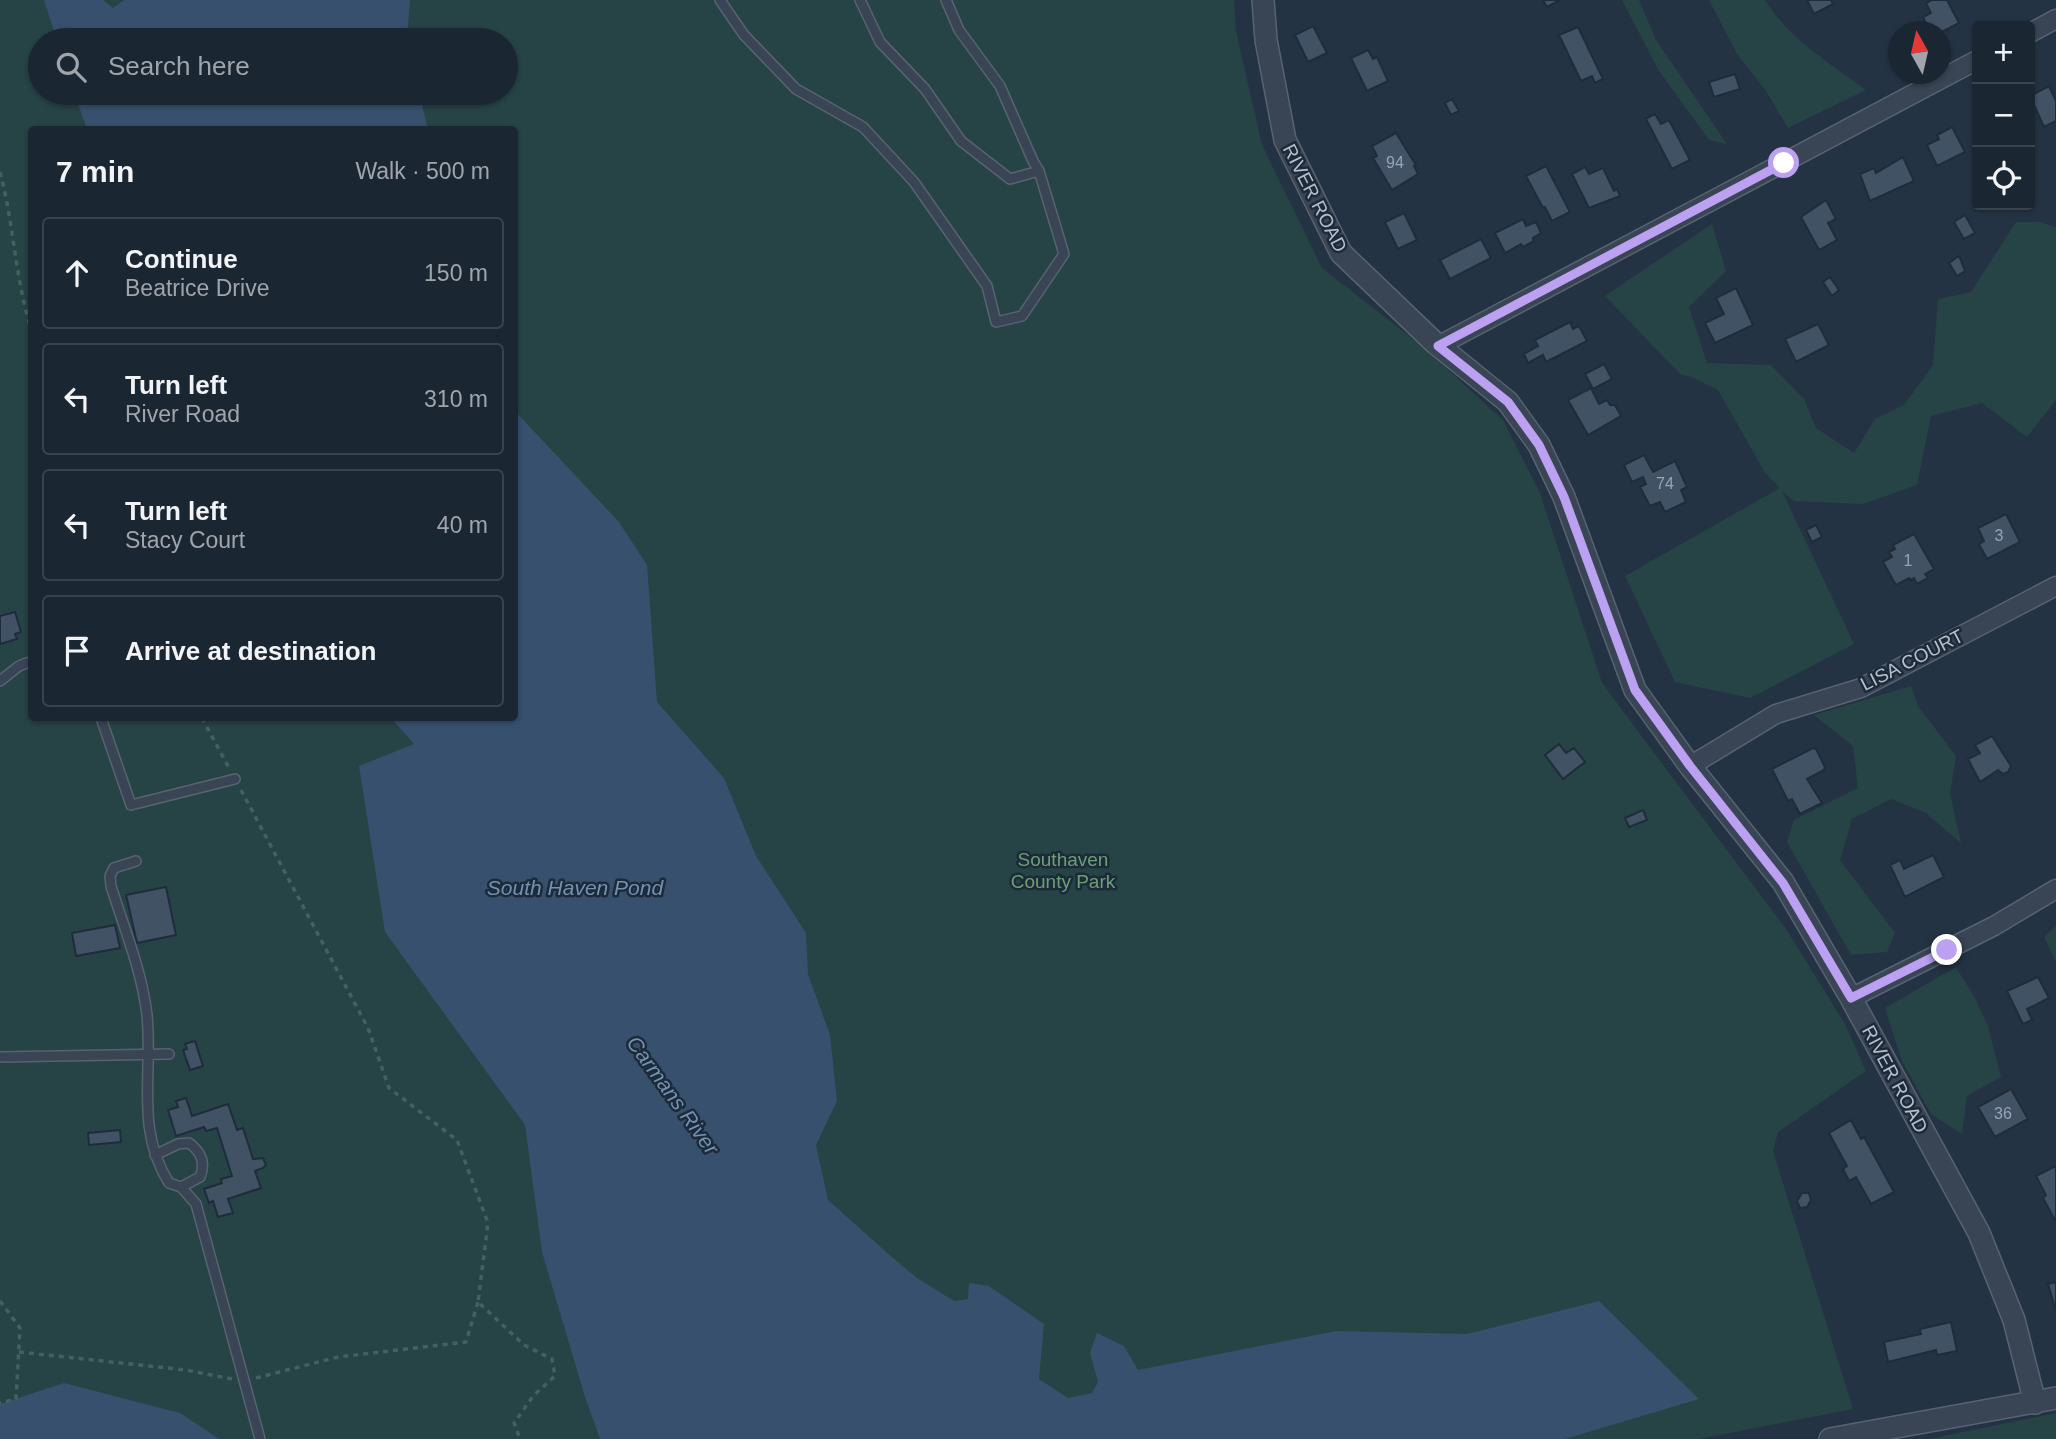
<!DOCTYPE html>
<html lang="en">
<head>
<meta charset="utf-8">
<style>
	:root { --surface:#1b2633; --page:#28323f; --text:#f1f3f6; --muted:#a0a5ac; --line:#39434e }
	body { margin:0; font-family:Arial,sans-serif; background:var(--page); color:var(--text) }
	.controls { position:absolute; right:21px; top:21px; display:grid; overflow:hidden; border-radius:7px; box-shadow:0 2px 5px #0004 }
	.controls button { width:63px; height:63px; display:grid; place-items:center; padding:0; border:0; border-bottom:2px solid var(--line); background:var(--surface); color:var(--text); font:35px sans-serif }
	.compass { position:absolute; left:1888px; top:21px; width:63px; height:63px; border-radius:50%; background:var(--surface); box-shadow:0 2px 5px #0004; rotate:352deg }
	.stop { position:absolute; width:21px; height:21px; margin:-16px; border:5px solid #bca0f2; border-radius:50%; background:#fff }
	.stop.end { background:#bca0f2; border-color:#fff; box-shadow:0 2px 7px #0008 }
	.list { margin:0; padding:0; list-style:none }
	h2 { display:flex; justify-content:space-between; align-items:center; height:91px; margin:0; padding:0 28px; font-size:30px }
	h2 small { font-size:23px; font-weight:400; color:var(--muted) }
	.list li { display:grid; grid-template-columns:46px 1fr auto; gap:21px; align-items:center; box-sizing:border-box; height:112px; margin:0 14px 14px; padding:0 14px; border:2px solid var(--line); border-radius:7px }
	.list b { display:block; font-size:26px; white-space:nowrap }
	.list p { margin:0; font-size:23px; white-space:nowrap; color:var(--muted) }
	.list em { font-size:23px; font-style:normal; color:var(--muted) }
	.icon { flex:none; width:38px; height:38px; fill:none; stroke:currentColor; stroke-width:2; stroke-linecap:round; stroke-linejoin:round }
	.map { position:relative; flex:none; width:2056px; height:1439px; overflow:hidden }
	.search { position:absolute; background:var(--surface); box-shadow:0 2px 5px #0004; left:28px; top:28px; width:490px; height:77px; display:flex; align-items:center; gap:18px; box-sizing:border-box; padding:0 24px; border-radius:38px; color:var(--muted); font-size:26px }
	.panel { position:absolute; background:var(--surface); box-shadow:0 2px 5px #0004; left:28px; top:126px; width:490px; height:595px; border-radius:7px }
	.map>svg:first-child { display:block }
</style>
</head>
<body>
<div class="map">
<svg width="2056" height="1439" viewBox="0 0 2056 1439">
	<rect width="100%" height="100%" fill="#243344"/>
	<path fill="#264345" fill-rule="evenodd" d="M0,0H1234L1236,31L1262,145L1322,268L1423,347L1503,420L1540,493L1602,683L1786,929L1845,1024L1866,1071L1778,1132L1773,1151L1853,1409L1699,1439H0ZM40,40H506V93H40ZM32,130H514V718H32Z
		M1622,0H1639L1656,40L1727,144L1709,140L1659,71Z
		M1709,0H1765C1788,38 1831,64 1866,90L1788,128L1766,91L1737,54Z
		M2016,222H2040L2056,227V400L2027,437L1982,403L1931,416L1917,485L1863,504L1794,501L1782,491L1854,644L1750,698L1675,682L1625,576L1780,488L1765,473L1718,390L1694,378L1680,374L1605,296L1712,224L1726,271L1689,307L1707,363L1771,365L1804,399L1816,428L1854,453L1875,419L1904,405L1933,365L1938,299L1971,292Z
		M1911,686L1918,706L1956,756L1950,794L1961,843L1926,813L1891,799L1852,819L1840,860L1895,933L1887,952L1851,955L1787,842L1794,820L1858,788L1853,746L1814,715Z
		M2056,926V962L2044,937Z
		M1956,967L1975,998L1988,1026L2001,1077L1967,1096L1962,1134L1931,1114L1902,1061L1885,1008Z
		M2056,1413V1439H1929Z"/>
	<path fill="#37506d" d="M44,0H103L113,8L124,0H410L407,40H57Z
		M74,93H419L428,129H87Z
		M515,411L619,522L647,565L657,702L724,778L756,856L806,933L808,974L830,1035L837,1101L816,1145L828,1200L893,1258L917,1278L954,1301L968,1299L969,1283L989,1286L1044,1324L1039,1379L1068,1398L1092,1393L1098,1382L1090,1353L1097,1333L1124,1346L1138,1370L1336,1331L1467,1334L1599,1301L1699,1399L1565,1439H600L585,1397L542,1252L525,1125L385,932L359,766L414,744L391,718H514Z
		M64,1383L180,1413L219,1439H0V1404Z"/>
	<path fill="#405264" stroke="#1f2c3b" stroke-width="2" d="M1543,0H1560L1547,7Z
		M1807,0H1831L1833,4L1814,14Z
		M1932,0H1947L1959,23L1940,33L1930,32L1923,17L1931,13L1926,3Z
		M1313,26L1327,53L1308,62L1295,35Z
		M1578,27L1603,79L1595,83L1592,76L1581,81L1559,35Z
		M1368,50L1373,59L1377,57L1388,81L1367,91L1351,58Z
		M1735,74L1740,89L1714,97L1709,82Z
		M2049,86L2056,101V121L2044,127L2030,96Z
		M1452,99L1459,111L1451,115L1445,103Z
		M1655,114L1661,124L1669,120L1690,160L1672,169L1646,119Z
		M1952,127L1965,152L1937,166L1927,145L1939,139L1937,135Z
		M1396,133L1416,165L1414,166L1418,174L1392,190L1373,158L1377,156L1372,146Z
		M1903,157L1914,181L1870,201L1860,174L1874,168L1876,173Z
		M1546,166L1570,212L1552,221L1545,207L1543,208L1526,176Z
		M1585,167L1589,174L1603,168L1614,191L1617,189L1620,196L1589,208L1572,174Z
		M1826,200L1836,219L1828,223L1837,240L1819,250L1801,217Z
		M1404,213L1417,240L1398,249L1385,222Z
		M1965,215L1975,233L1964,239L1954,222Z
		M1523,219L1526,226L1536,222L1541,233L1533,238L1534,241L1523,247L1521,244L1505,253L1495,233Z
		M1481,239L1491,258L1450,279L1440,260Z
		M1959,256L1965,271L1957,276L1949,263Z
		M1830,277L1839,290L1832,296L1823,282Z
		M1736,288L1753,325L1715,343L1705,323L1724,314L1716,298Z
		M1570,322L1573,329L1579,326L1587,341L1546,362L1543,355L1528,363L1524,354L1538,346L1535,340Z
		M1818,324L1829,345L1796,362L1785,339Z
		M1604,364L1612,379L1593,389L1585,374Z
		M1591,388L1599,404L1607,400L1610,405H1615L1621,416L1588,435L1568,400Z
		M1644,455L1653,472L1675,461L1687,487L1681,490L1686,502L1665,512L1660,502L1650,506L1640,487L1646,484L1643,477L1632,482L1624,465Z
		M2006,514L2020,542L1987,559L1979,544L1984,541L1978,528Z
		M1816,525L1822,537L1812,542L1806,530Z
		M1914,534L1934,569L1925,574L1928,578L1917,584L1914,578L1910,580L1909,578L1896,585L1883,562L1892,557L1889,552L1895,549L1893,545Z
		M15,612L21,632L15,634L17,639L0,644V616Z
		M1992,736L2011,766L2008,772L2003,774L1998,770L1980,782L1968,759L1980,753L1975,745Z
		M1559,744L1566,753L1574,748L1585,762L1563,779L1545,755Z
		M1813,748L1816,749L1825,767L1824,770L1807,779L1822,803L1800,814L1792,799L1788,801L1772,769Z
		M1643,810L1647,820L1629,827L1625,818Z
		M1933,855L1944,877L1905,897L1890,865L1900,860L1904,869Z
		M166,887L176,935L137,943L126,895Z
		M115,925L120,948L76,956L72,933Z
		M2038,977L2049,998L2027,1009L2032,1020L2023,1024L2007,991Z
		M195,1041L203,1066L190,1070L183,1050L187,1049L185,1044Z
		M2011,1089L2028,1119L1995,1137L1978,1107Z
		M186,1098L192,1116L228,1104L237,1130L243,1128L253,1159L263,1158L266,1165L263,1168L255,1171L261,1188L228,1199L233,1213L218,1217L213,1201L209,1203L204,1189L222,1183L221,1179L232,1176L217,1128L206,1131L204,1127L176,1136L168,1110L178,1107L176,1101Z
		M1851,1120L1861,1139L1864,1137L1894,1192L1871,1204L1856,1177L1849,1181L1843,1169L1847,1166L1829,1133Z
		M120,1130L121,1142L89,1145L88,1133Z
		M2056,1166V1222L2043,1198L2046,1195L2036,1176Z
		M1802,1193H1809L1811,1200L1807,1207L1800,1208L1797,1201Z
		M2056,1282V1311L2048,1284Z
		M1951,1322L1957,1351L1937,1355L1936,1350L1888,1362L1884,1342L1921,1334L1920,1329Z"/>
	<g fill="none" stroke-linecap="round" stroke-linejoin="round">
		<defs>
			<path id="service" d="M720,0L744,35L796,89L863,127L914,182L987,286L996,322L1022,316L1064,254L1039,171L1033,161L1000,86L959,30L946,0
				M860,0L880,42L925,89L961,141L1010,179L1039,171
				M0,681L19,666L32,661
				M101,718L131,805L235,779
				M136,861L114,868L110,876L111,886C124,928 142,971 147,1015C153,1075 135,1129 169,1183L181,1187L196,1204L260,1439
				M0,1057L169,1054
				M155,1155L178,1144L189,1143C201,1152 206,1162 200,1177L181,1187"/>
			<path id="minor" d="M2030,33L2056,19
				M1438,346L1977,60
				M1690,766L1776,714L1861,688L2056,586
				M1851,998L1994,926L2056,889"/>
			<path id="tertiary" d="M1263,0L1266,40L1285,140L1341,253L1434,342L1508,402L1539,445L1564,497L1635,690L1690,766L1783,882L1851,998L1979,1233L2014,1320L2035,1403
				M1830,1439L2056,1398"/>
		</defs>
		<use href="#service" stroke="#576371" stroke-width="12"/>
		<use href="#minor" stroke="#576371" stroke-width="21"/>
		<use href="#tertiary" stroke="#576371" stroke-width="24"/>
		<path stroke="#456061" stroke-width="3.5" stroke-dasharray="5 5" stroke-linecap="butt" d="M0,172C14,224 15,280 32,332
			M202,718L229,768
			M241,790L368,1028L389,1088L457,1140L488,1223L478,1302L524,1345L552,1359L555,1376L533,1396L514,1423L520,1439
			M0,1301L20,1328L16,1399L0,1403
			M19,1352L186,1370L232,1379
			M256,1378L338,1357L466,1342L478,1302"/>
		<use href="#service" stroke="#394554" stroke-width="9"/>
		<use href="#minor" stroke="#394554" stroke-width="18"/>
		<use href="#tertiary" stroke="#394554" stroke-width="21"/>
	</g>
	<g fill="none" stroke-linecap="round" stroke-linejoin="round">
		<path stroke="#bca0f2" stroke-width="9" d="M1784,163L1438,346L1508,402L1539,445L1564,497L1635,690L1690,766L1783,883L1851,998L1947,950"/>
	</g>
	<g text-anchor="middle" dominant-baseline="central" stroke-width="5" stroke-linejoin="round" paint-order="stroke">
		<g font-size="16" fill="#98a4b3">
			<text x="1395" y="162">94</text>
			<text x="1665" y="483">74</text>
			<text x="1999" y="535">3</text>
			<text x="1908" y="560">1</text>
			<text x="2003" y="1113">36</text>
		</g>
		<g font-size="19" fill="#b6c0cd" stroke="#1d2a39">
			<text transform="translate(1315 198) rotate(63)">RIVER ROAD</text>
			<text transform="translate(1912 660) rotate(-27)">LISA COURT</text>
			<text transform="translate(1895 1079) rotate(62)">RIVER ROAD</text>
		</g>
		<g font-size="19" fill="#6ba075" stroke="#1d2a39">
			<text x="1063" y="859">Southaven<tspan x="1063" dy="22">County Park</tspan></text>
		</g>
		<g font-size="21" font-style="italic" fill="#7392b3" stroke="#1d2a39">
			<text x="575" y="887">South Haven Pond</text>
			<text transform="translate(673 1095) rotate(54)">Carmans River</text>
		</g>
	</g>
</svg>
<div class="controls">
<button>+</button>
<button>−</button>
<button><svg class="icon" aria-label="locate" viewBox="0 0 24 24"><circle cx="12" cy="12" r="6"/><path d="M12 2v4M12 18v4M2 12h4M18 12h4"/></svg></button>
</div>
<svg class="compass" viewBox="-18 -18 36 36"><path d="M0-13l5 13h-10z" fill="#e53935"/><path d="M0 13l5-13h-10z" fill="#a0a5ac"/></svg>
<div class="stop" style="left:1784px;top:163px"></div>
<div class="stop end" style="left:1947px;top:950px"></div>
<div class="search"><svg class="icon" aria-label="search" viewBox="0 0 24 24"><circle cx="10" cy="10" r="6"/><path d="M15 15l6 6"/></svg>Search here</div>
<section class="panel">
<h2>7 min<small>Walk · 500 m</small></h2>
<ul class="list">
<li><svg class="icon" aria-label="ahead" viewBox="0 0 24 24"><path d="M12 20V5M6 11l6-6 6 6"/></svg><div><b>Continue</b><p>Beatrice Drive</p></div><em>150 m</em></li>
<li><svg class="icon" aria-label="left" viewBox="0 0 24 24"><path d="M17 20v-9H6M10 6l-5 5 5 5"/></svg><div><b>Turn left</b><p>River Road</p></div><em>310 m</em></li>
<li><svg class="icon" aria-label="left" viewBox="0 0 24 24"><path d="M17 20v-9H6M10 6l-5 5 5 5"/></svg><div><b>Turn left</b><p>Stacy Court</p></div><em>40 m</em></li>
<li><svg class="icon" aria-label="arrive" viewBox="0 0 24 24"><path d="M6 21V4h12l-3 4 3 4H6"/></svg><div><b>Arrive at destination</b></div></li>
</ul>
</section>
</div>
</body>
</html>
